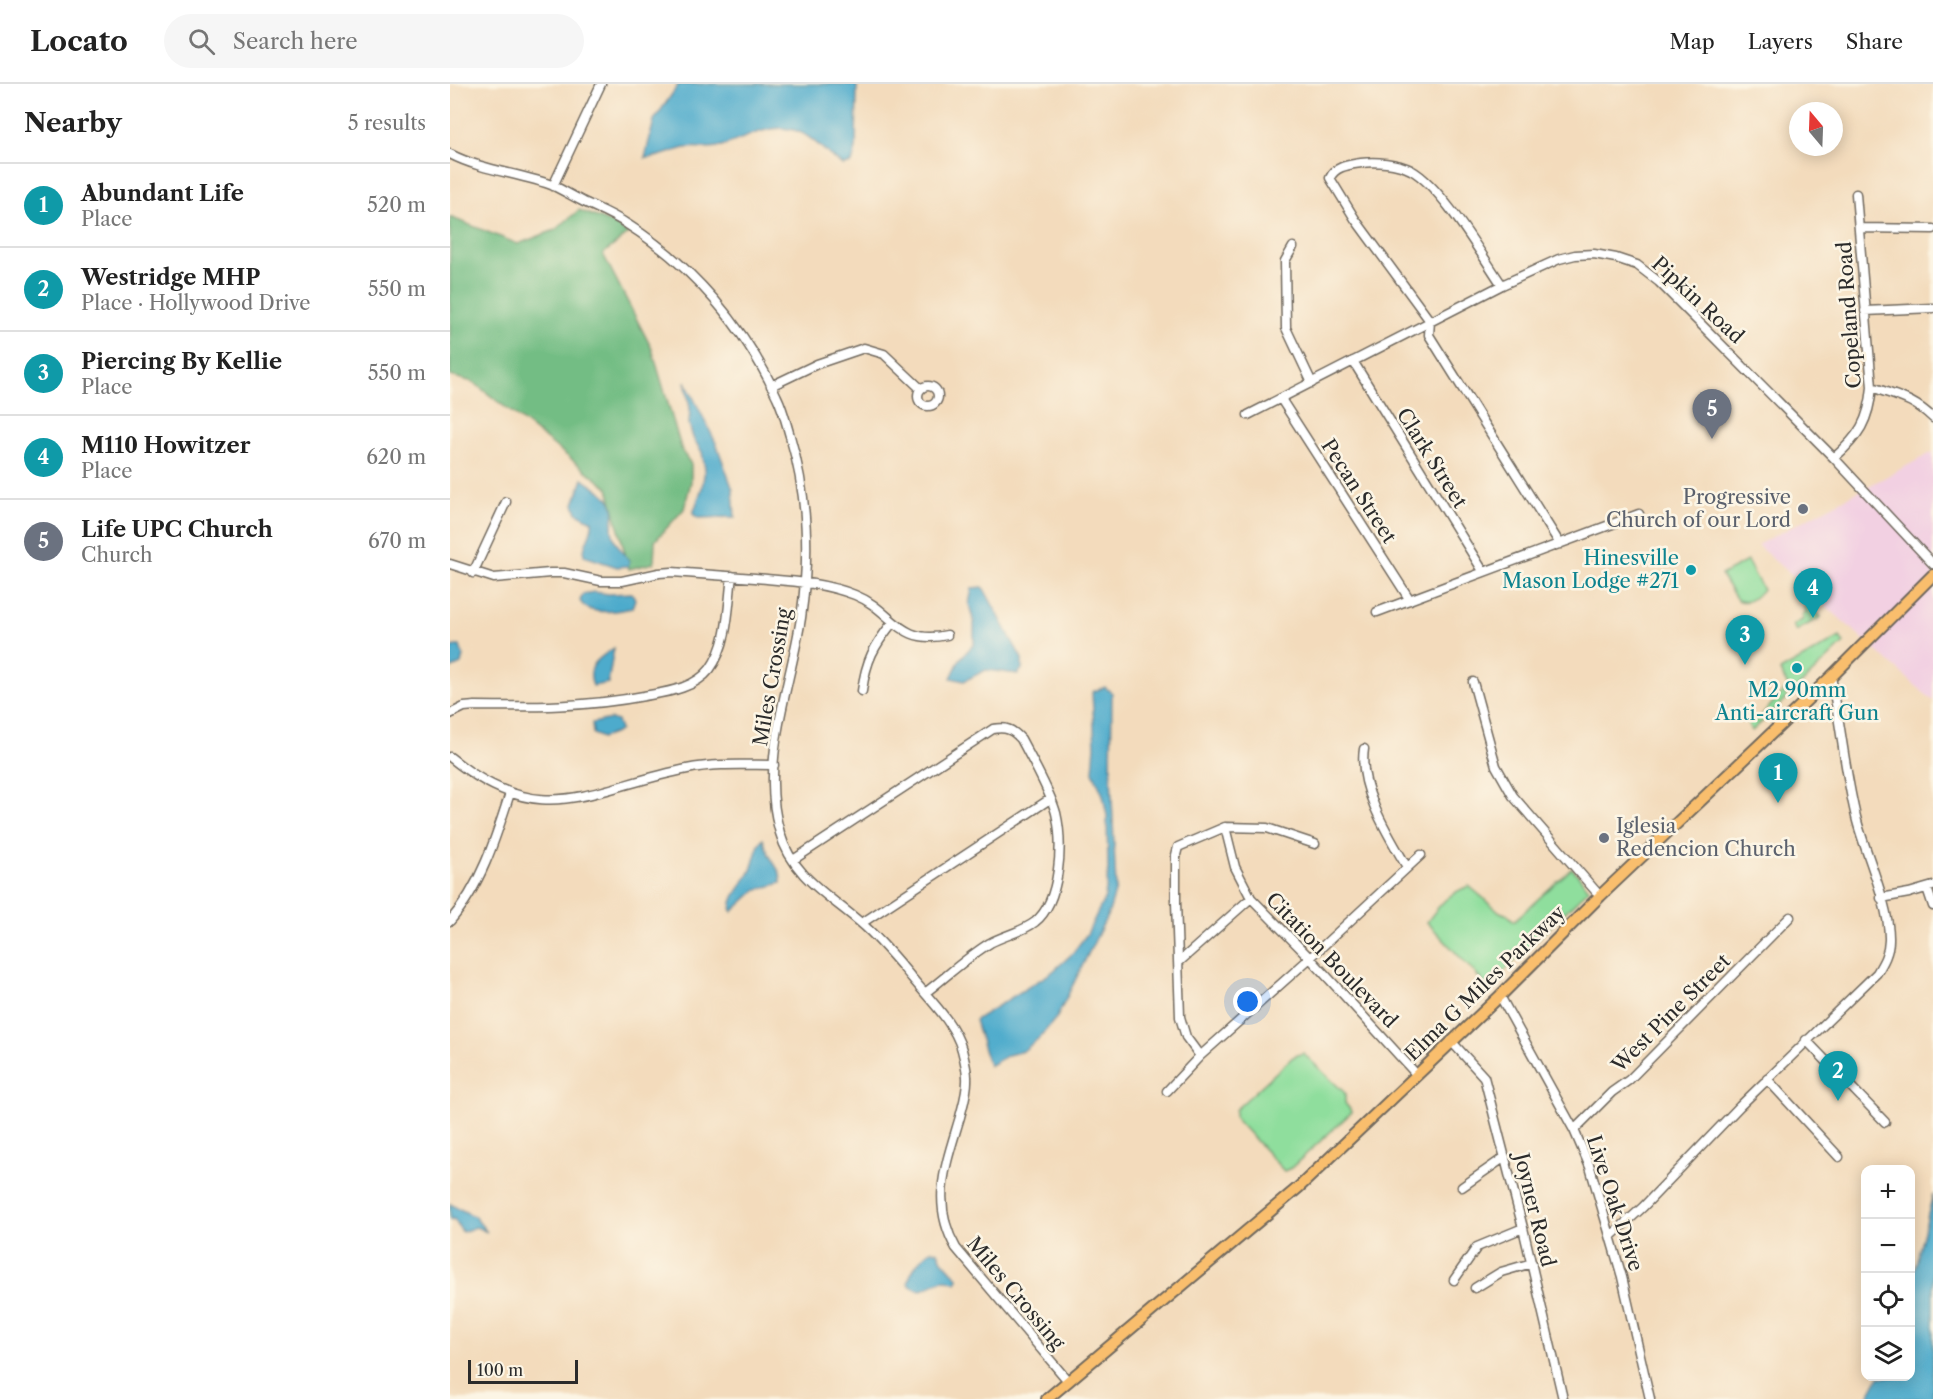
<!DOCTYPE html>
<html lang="en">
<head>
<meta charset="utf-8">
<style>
	:root { --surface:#fff; --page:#f6f6f6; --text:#222; --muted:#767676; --line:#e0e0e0; --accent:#b5179e }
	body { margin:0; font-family:"Libre Caslon Text",serif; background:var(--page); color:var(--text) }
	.controls { position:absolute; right:18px; bottom:18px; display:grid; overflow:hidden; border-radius:12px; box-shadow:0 3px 15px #0003 }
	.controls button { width:54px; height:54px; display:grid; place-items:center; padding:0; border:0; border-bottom:2px solid var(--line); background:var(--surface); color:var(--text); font:30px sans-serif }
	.compass { position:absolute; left:1339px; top:18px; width:54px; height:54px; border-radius:50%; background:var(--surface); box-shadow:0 3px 15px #0003; rotate:341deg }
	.scale { position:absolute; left:18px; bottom:15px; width:110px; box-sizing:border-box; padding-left:6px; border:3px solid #2b2b2b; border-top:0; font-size:16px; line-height:21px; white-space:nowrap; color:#2b2b2b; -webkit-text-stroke:4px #fcf5e5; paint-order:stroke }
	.you { position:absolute; left:798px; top:918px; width:21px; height:21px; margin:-15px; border:4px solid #fff; border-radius:50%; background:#1a73e8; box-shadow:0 0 0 9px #1a73e833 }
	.badge { display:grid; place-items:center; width:39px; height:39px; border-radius:50%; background:var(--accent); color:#fff; font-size:20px; font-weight:700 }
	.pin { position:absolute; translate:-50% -50px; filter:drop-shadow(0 2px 3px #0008) }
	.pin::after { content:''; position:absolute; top:32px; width:21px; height:18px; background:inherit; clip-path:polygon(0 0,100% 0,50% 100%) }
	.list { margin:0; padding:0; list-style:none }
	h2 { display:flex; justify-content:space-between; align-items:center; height:78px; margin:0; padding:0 24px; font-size:26px }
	h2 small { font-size:20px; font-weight:400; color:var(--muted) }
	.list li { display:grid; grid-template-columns:39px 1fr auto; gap:18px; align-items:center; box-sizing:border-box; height:84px; padding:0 24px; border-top:2px solid var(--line) }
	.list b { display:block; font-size:22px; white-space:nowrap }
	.list p { margin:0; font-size:20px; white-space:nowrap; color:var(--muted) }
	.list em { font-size:20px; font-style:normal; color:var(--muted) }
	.icon { flex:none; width:33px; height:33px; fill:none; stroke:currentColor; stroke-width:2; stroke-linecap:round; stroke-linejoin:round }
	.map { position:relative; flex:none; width:1483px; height:1315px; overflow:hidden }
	header { display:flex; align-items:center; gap:36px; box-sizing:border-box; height:84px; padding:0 30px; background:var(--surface); border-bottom:2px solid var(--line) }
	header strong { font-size:28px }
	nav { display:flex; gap:33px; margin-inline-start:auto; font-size:21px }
	.search { width:420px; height:54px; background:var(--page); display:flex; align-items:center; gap:15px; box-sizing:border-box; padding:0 21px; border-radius:33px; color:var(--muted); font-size:22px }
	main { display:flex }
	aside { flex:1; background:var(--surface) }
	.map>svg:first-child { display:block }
</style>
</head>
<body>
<header>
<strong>Locato</strong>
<div class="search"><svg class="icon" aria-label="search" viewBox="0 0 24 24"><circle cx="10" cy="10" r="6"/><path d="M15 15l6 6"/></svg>Search here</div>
<nav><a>Map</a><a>Layers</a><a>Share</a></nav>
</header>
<main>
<aside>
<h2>Nearby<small>5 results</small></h2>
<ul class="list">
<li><span class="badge" style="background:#0f9aa8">1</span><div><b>Abundant Life</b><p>Place</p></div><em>520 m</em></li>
<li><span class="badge" style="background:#0f9aa8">2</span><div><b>Westridge MHP</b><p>Place · Hollywood Drive</p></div><em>550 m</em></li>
<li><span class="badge" style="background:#0f9aa8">3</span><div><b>Piercing By Kellie</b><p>Place</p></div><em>550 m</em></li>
<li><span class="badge" style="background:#0f9aa8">4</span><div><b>M110 Howitzer</b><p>Place</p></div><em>620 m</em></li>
<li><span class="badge" style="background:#6b7280">5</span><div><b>Life UPC Church</b><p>Church</p></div><em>670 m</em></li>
</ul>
</aside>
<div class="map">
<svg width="1483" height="1315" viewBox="0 0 1483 1315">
	<rect width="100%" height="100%" fill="#fcf5e5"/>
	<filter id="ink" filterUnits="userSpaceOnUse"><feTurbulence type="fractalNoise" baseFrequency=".0167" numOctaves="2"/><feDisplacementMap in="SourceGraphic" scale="12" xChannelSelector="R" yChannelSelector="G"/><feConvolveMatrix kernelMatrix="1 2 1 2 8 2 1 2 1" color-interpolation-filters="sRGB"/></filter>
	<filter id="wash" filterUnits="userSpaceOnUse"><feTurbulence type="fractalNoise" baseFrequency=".008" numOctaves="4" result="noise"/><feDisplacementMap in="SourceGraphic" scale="24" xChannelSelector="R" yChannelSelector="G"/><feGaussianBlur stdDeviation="1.35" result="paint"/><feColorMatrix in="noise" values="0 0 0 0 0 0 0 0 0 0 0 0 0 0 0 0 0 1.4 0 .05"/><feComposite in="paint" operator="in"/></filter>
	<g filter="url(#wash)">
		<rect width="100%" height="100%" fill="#f3dbbc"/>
		<path fill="#f2d0e2" d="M1483,368V617L1307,461Z"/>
		<path fill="#8fde9d" stroke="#5d8464" stroke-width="1.5" d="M1297,477L1313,506C1304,513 1299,521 1287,516L1271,491Z
			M1359,520L1371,533L1346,547L1343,541L1354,535L1352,531L1356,528L1354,523Z
			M1390,553L1394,559L1343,608L1341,607L1330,587Z
			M1334,607L1337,614L1302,647L1298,640L1301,632L1306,637Z
			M1122,784L1139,805L1038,903L977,838C990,820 998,810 1019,802L1050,828L1058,831L1064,837Z
			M853,969L895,1009V1019L902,1028L841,1084L834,1087L785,1034V1026L843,973Z"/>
		<path fill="#73bd84" stroke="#4f7458" stroke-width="1.5" d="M129,126L162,139L178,150L153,170L202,265L232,367L241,380V398L234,425L205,457L204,479L179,485L158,404L23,298L0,292V133L68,160L105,146Z"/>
		<path fill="#4dabcc" stroke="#3c6b7c" stroke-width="1.5" d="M229,0H407L406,64L402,79L393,81C375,70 361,48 339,45C316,41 294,55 272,62C260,66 247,62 235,64C221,67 210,74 195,74L204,36Z
			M235,297L266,359L283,406L285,433L248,434L243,430L252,404L255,385L252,368L243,354L239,340L240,324Z
			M133,395C142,402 157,409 162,420C166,429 162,436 162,444C162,457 173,468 180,477L178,482L167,483L134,472C132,459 144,450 142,437L127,429L124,420Z
			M533,503L572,575V585L568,590L536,586L514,597L501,594L510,575L524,560V539L519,520L522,504Z
			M144,508L159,510L182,509L185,515L182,524C166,527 139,533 130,517L133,510Z
			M5,562H10L13,572L11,580L0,585V564Z
			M164,564L158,599L143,602C135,582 149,574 164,564Z
			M655,603L662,609L661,691L666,805L659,828L607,933L589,954L573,967L558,971L539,982L525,936L601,889L622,870L637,850L655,813L658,788L657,732L653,711L643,688L645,662L642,608Z
			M161,635L167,637L170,646L166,649L152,654L143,650L142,639Z
			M313,755L319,771L330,789L331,799L306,806L282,828C278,815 293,801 299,790C305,780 305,763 313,755Z
			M1483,1110V1315H1417L1429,1293L1460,1292L1461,1200Z
			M0,1120L24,1132L37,1148L26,1143L12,1148L4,1135L0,1136Z
			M481,1166L488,1167L492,1176L508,1194L507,1199C503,1198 500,1196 496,1196C479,1196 476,1215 458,1200C460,1186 471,1174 481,1166Z"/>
	</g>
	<g filter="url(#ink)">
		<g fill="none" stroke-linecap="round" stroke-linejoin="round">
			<defs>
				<path id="minor" d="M0,70C33,87 70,89 104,102C114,107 124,113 134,118C149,125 164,131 177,140C242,181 295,243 327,313C333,325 336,339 340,352C358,413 360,471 351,534C340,605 309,677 330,749C342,792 380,812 411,839C430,855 446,875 462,894C480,916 504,938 512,966C514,974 517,985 517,993C518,1006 513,1021 510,1033C496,1080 480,1119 506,1164L618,1297
					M103,102L151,0
					M1410,144L1483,145
					M843,163L835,177L836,244L862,299
					M1052,201C1031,170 992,103 961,86C947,79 926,77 911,79C899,81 885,82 880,94L905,135L980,237L979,251L1110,460
					M1415,227L1483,224
					M903,277L1033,487
					M468 312a10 10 0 1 1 20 0a10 10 0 1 1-20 0Z
					M321,302L367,280L414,264L434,270L471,305
					M1422,303C1448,313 1462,314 1483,334
					M831,315L960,516
					M798,331L1052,201L1109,175L1125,171L1144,170L1166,174L1187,181L1209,198L1384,374L1483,480
					M1384,374C1409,352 1419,337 1422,303L1406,110
					M0,480L44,494L100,489H114L151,497H172L209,489L222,488C250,490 277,492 305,494C339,497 372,498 405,511C443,526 448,562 497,551
					M23,489L56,418
					M927,528L1189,430
					M1023,598L1046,682L1063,712L1150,812
					M412,607C416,576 424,562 443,538
					M0,630L14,623L25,622C82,623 137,623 194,612C217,608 244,605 260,585C279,559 278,522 282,492
					M914,665C908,703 938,751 957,783
					M0,673C92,748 138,705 237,685C265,679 295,681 324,681
					M775,743L785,783L801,814L860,874L967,991
					M343,776L543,645C556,643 562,645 571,655C582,676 600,707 606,729C613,759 611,817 585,838C572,848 555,851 540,859C517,873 496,893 475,909
					M1477,804L1483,822
					M1431,814L1459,809L1483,802
					M0,837C31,802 46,753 60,709
					M412,839L600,715
					M729,878L801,814
					M1050,912L1124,1046L1140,1083L1172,1193L1200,1315
					M1356,956L1435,1038
					M1001,957L1034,993L1073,1144L1113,1315
					M750,972L736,953L730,933L726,818V771L728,763L775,743L817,744L865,760
					M1317,995L1389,1073
					M717,1007L750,972L860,874L971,771
					M1124,1046L1162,1008L1179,996L1340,833
					M1012,1103L1055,1073
					M1161,1152L1193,1123L1290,1022L1427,889C1433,879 1439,869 1439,856C1440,822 1416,771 1407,737C1395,690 1391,641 1381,593
					M1004,1196L1027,1163L1073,1144
					M1025,1204L1051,1188L1082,1179"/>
				<path id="major" d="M597,1315L849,1103L1050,912L1150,812L1381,593L1483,491"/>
			</defs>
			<use href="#minor" stroke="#71695e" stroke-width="11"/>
			<use href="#major" stroke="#71695e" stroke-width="14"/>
			<use href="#minor" stroke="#fff" stroke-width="8"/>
			<use href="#major" stroke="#f9be6d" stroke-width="10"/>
		</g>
	</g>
	<g fill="#6b7280" stroke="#fcf5e5" stroke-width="2">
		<circle cx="1353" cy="425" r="6"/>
		<circle cx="1154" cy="754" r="6"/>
	</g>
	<g fill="#0f9aa8" stroke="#fcf5e5" stroke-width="2">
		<circle cx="1241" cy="486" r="6"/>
		<circle cx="1347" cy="584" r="6"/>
	</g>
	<g text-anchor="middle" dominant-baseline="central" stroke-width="5" stroke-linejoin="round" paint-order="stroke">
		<g font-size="20" fill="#2b2b2b" stroke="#fcf5e5">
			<text transform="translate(1248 216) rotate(43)">Pipkin Road</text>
			<text transform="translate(1399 231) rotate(-94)">Copeland Road</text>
			<text transform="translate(982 374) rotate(58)">Clark Street</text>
			<text transform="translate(909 407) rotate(57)">Pecan Street</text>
			<text transform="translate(322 593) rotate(-80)">Miles Crossing</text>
			<text transform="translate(882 876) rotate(46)">Citation Boulevard</text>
			<text transform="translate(1035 899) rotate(-44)">Elma G Miles Parkway</text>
			<text transform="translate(1221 929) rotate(-45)">West Pine Street</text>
			<text transform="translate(1165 1119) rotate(72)">Live Oak Drive</text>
			<text transform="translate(1085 1126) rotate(76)">Joyner Road</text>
			<text transform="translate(566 1209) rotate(50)">Miles Crossing</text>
		</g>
		<g font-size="20" fill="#5b616d" stroke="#fcf5e5" text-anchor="end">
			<text x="1341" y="413">Progressive<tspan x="1341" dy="23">Church of our Lord</tspan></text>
			<text x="1166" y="742" text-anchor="start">Iglesia<tspan x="1166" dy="23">Redencion Church</tspan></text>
		</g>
		<g font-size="20" fill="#0d838f" stroke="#fcf5e5" text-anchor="end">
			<text x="1229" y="474">Hinesville<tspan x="1229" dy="23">Mason Lodge #271</tspan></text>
			<text x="1347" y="606" text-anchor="middle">M2 90mm<tspan x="1347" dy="23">Anti-aircraft Gun</tspan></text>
		</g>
	</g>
</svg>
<div class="controls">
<button>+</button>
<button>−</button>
<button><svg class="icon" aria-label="locate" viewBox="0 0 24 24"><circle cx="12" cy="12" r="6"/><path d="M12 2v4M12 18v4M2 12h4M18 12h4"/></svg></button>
<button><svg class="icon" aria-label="layers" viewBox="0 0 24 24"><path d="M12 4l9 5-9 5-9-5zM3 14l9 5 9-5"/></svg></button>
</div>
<svg class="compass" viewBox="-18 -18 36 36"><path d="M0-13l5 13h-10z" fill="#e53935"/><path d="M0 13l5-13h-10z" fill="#767676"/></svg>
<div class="scale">100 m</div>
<div class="you"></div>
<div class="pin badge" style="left:1328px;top:719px;background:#0f9aa8">1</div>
<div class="pin badge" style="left:1388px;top:1017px;background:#0f9aa8">2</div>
<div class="pin badge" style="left:1295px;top:581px;background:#0f9aa8">3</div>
<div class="pin badge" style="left:1363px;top:534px;background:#0f9aa8">4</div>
<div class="pin badge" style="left:1262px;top:355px;background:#6b7280">5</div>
</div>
</main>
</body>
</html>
